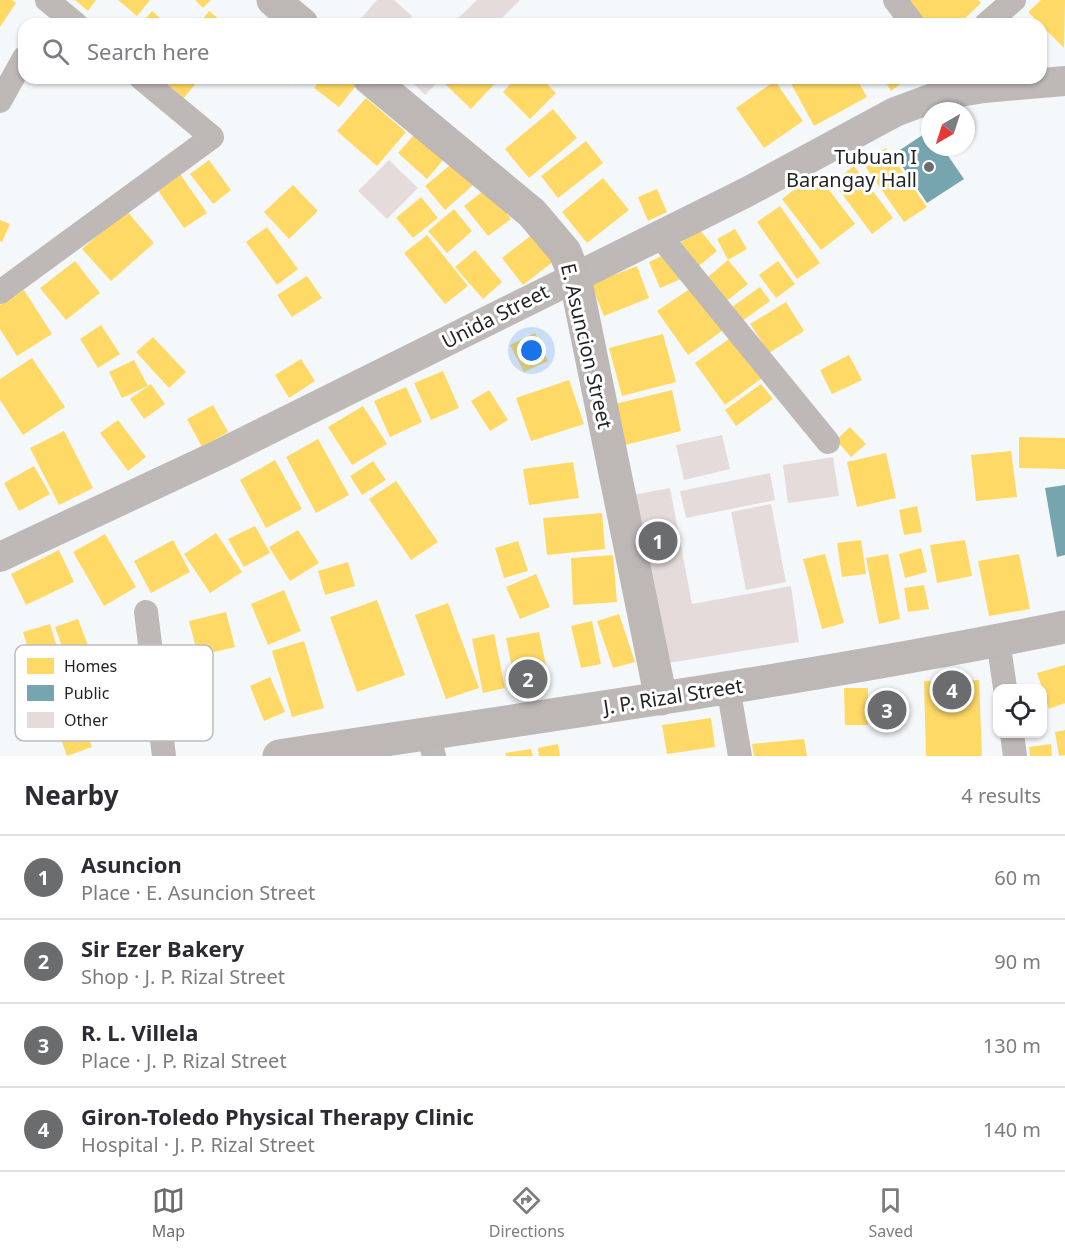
<!DOCTYPE html>
<html lang="en">
<head>
<meta charset="utf-8">
<style>
	:root { --surface:#fff; --page:#f2f2f3; --text:#2b2b33; --muted:#7c7c81; --line:#e1e1e2; --accent:#6a6c6e }
	body { margin:0; font-family:"Noto Sans",sans-serif; background:var(--page); color:var(--text) }
	.controls { position:absolute; right:18px; bottom:18px; display:grid; overflow:hidden; border-radius:12px; box-shadow:0 2px 4px #0004 }
	.controls button { width:54px; height:54px; display:grid; place-items:center; padding:0; border:0; border-bottom:2px solid var(--line); background:var(--surface); color:var(--text); font:30px sans-serif }
	.compass { position:absolute; left:921px; top:102px; width:54px; height:54px; border-radius:50%; background:var(--surface); box-shadow:0 2px 4px #0004; rotate:219deg }
	.you { position:absolute; left:532px; top:351px; width:21px; height:21px; margin:-15px; border:4px solid #fff; border-radius:50%; background:#1a73e8; box-shadow:0 0 0 9px #1a73e833 }
	.badge { display:grid; place-items:center; width:39px; height:39px; border-radius:50%; background:var(--accent); color:#fff; font-size:20px; font-weight:700 }
	.pin { position:absolute; translate:-50% -50%; border:3px solid #fff; box-shadow:0 2px 6px #0006 }
	.list { margin:0; padding:0; list-style:none }
	h2 { display:flex; justify-content:space-between; align-items:center; height:78px; margin:0; padding:0 24px; font-size:26px }
	h2 small { font-size:20px; font-weight:400; color:var(--muted) }
	.list li { display:grid; grid-template-columns:39px 1fr auto; gap:18px; align-items:center; box-sizing:border-box; height:84px; padding:0 24px; border-top:2px solid var(--line) }
	.list b { display:block; font-size:22px; white-space:nowrap }
	.list p { margin:0; font-size:20px; white-space:nowrap; color:var(--muted) }
	.list em { font-size:20px; font-style:normal; color:var(--muted) }
	.icon { flex:none; width:33px; height:33px; fill:none; stroke:currentColor; stroke-width:2; stroke-linecap:round; stroke-linejoin:round }
	.map { position:relative; flex:none; width:1065px; height:756px; overflow:hidden }
	.search { position:absolute; background:var(--surface); box-shadow:0 2px 4px #0004; left:18px; right:18px; top:18px; height:66px; display:flex; align-items:center; gap:15px; box-sizing:border-box; padding:0 21px; border-radius:18px; color:var(--muted); font-size:22px }
	.sheet { height:414px; background:var(--surface) }
	nav { display:flex; justify-content:space-around; align-items:center; box-sizing:border-box; height:84px; border-top:2px solid var(--line); background:var(--surface); font-size:16px; color:var(--muted) }
	nav a { display:grid; justify-items:center; gap:3px }
	nav .on { color:var(--accent) }
	.map>svg:first-child { display:block }
</style>
</head>
<body>
<div class="map">
<svg width="1065" height="756" viewBox="0 0 1065 756">
	<rect width="100%" height="100%" fill="#f5f8fa"/>
	<path fill="#ffd966" d="M0,0H12L16,3L0,27Z
		M75,0H96L88,11Z
		M118,0H150L137,16Z
		M195,0H211L203,8Z
		M907,0H978L981,3L959,24H917Z
		M1041,0H1065L1064,48L1028,12Z
		M152,11L167,24H141Z
		M209,11L225,24H199Z
		M160,78H200L184,98Z
		M288,78H302L296,85Z
		M322,78H352L358,83L339,107L314,88Z
		M452,78H498L499,79L471,109L445,84Z
		M516,78H541L556,93L530,119L503,92Z
		M788,78H856L867,97L814,126Z
		M883,78H909L891,91Z
		M775,81L803,121L764,148L736,108Z
		M366,98L406,132L377,166L337,131Z
		M553,109L577,138L529,178L505,149Z
		M421,127L450,152L427,179L398,153Z
		M586,141L603,163L558,198L541,176Z
		M886,148L927,207L904,222L863,163Z
		M461,156L480,179L445,210L425,186Z
		M209,160L231,190L213,204L190,174Z
		M854,166L893,218L872,234L833,182Z
		M816,173L855,224L821,250L782,199Z
		M180,174L207,213L184,228L157,189Z
		M603,178L629,210L587,243L562,212Z
		M293,185L318,211L289,239L264,212Z
		M487,188L511,219L488,236L464,206Z
		M657,189L667,212L648,221L638,197Z
		M421,197L438,218L413,238L396,218Z
		M780,206L820,263L797,279L757,222Z
		M454,209L472,231L447,253L428,231Z
		M126,210L154,243L111,281L82,249Z
		M0,220L10,224L2,242L0,241Z
		M267,227L298,269L277,285L246,242Z
		M699,229L717,251L695,269L677,246Z
		M735,229L747,249L728,260L717,239Z
		M533,234L554,261L523,285L502,258Z
		M427,235L468,286L445,304L404,253Z
		M475,250L502,282L483,299L455,267Z
		M670,252L681,279L660,288L649,262Z
		M728,260L748,284L723,304L703,281Z
		M75,261L100,293L66,320L40,288Z
		M778,261L795,284L776,298L759,275Z
		M637,266L649,298L604,316L591,284Z
		M307,276L322,298L292,317L277,295Z
		M694,286L725,329L688,355L657,311Z
		M760,287L770,301L742,321L732,307Z
		M24,290L52,334L17,356L0,329V305Z
		M786,302L804,331L769,353L750,324Z
		M101,325L120,354L98,368L80,339Z
		M535,333L548,361L524,372L510,345Z
		M663,334L676,382L622,396L609,348Z
		M736,334L765,376L725,405L695,363Z
		M153,337L186,372L169,388L136,352Z
		M849,355L862,380L832,394L820,370Z
		M32,358L65,407L23,435L0,400V379Z
		M301,359L315,381L289,398L275,375Z
		M134,360L148,386L122,398L109,372Z
		M443,371L459,408L431,420L414,383Z
		M569,380L584,424L531,441L516,398Z
		M151,384L165,404L144,419L130,399Z
		M761,384L773,399L736,426L725,410Z
		M406,387L422,422L390,437L374,401Z
		M489,390L508,420L490,431L471,401Z
		M672,390L681,431L625,445L615,404Z
		M213,405L228,432L202,447L187,419Z
		M363,406L387,444L352,465L328,427Z
		M118,420L146,457L128,471L100,433Z
		M850,427L866,444L851,457L836,440Z
		M64,431L93,488L59,505L30,448Z
		M1019,437L1065,438V469L1019,468Z
		M318,439L349,495L316,513L286,457Z
		M1011,451L1017,497L976,501L971,455Z
		M886,453L896,498L857,507L847,462Z
		M275,460L302,509L266,528L240,480Z
		M373,461L386,480L362,495L350,476Z
		M573,462L579,498L529,505L523,469Z
		M34,466L50,494L19,511L4,483Z
		M396,481L438,542L411,560L369,499Z
		M917,506L922,532L904,535L899,510Z
		M602,513L605,549L547,555L543,518Z
		M255,526L270,553L244,567L228,539Z
		M298,530L319,563L290,581L269,547Z
		M216,533L242,572L210,593L184,554Z
		M105,534L136,587L104,606L73,552Z
		M173,540L190,572L151,593L134,561Z
		M861,540L866,574L842,577L837,543Z
		M965,540L972,576L937,583L930,545Z
		M518,541L528,571L504,578L495,548Z
		M921,548L927,572L905,578L899,554Z
		M59,550L74,582L26,605L11,574Z
		M825,554L844,623L822,629L803,559Z
		M888,554L900,619L879,624L866,558Z
		M1019,554L1030,609L989,616L978,561Z
		M613,555L617,602L573,605L571,558Z
		M348,562L355,586L325,595L318,571Z
		M536,574L550,607L520,619L506,587Z
		M924,585L929,609L908,612L904,588Z
		M284,590L301,631L268,645L251,604Z
		M377,600L405,675L357,692L330,617Z
		M448,603L479,688L446,699L415,615Z
		M226,612L235,647L198,656L189,621Z
		M619,614L635,662L613,668L597,621Z
		M78,619L92,656L68,664L55,627Z
		M592,621L601,664L581,668L571,626Z
		M50,624L65,674L38,682L23,632Z
		M539,632L549,680L516,687L506,638Z
		M494,634L505,688L483,693L472,639Z
		M304,641L324,708L292,717L272,651Z
		M1065,665V703L1049,709L1037,673Z
		M270,677L285,712L264,721L250,686Z
		M979,680L982,756H926L924,681Z
		M71,687L92,747L67,756L46,696Z
		M844,688H868V725H845Z
		M897,693L903,720L878,725L872,699Z
		M1042,712L1047,727L1042,729Z
		M711,718L715,747L667,754L662,725Z
		M1065,730V755L1059,756L1055,732Z
		M804,739L807,756H754L752,744Z
		M558,744L560,756H539L538,748Z
		M1051,744L1052,756H1030L1029,747Z
		M531,749L533,756H506L505,753Z"/>
	<path fill="#76a5af" d="M930,130V147H942L964,179L927,203L894,154Z
		M1065,485V555L1057,557L1045,488Z"/>
	<path fill="#e5dbda" d="M377,0H394L412,16L405,24H356Z
		M477,0H520L496,24H452Z
		M408,78H442L425,95Z
		M389,160L418,188L387,219L358,191Z
		M722,435L730,469L684,480L676,445Z
		M833,457L839,496L788,503L783,465Z
		M770,473L775,500L686,518L680,491Z
		M670,488L692,604L791,586L799,642L662,664L627,496Z
		M771,504L786,582L746,590L731,512Z"/>
	<g fill="none" stroke-linecap="round" stroke-linejoin="round">
		<path stroke="#beb8b7" stroke-width="24" d="M47,0L76,24
			M895,0L913,24
			M986,24L1014,0
			M0,101L24,58
			M659,235L828,442
			M0,292L212,137L141,78
			M146,612L164,756
			M998,640L1005,688
			M728,687L740,756
			M428,733L434,756
			M1012,734L1015,756"/>
		<path stroke="#beb8b7" stroke-width="30" d="M0,557L220,454L747,192L895,112L941,95L984,88L1065,81"/>
		<path stroke="#bdb7b6" stroke-width="33" d="M273,0L302,24
			M369,78L532,213L565,252L575,277L661,699
			M279,756C542,716 805,680 1065,627"/>
	</g>
	<circle fill="#6a6c6e" stroke="#fff" stroke-width="2" cx="929" cy="167" r="6"/>
	<g text-anchor="middle" dominant-baseline="central" stroke-width="6" stroke-linejoin="round" paint-order="stroke">
		<g font-size="20" fill="#1f2122" stroke="#fff" text-anchor="end">
			<text x="917" y="156">Tubuan I<tspan x="917" dy="23">Barangay Hall</tspan></text>
		</g>
		<g font-size="20" fill="#1f2122" stroke="#fff">
			<text transform="translate(495 316) rotate(-27)">Unida Street</text>
			<text transform="translate(587 346) rotate(77)">E. Asuncion Street</text>
			<text transform="translate(673 696) rotate(-9)">J. P. Rizal Street</text>
		</g>
	</g>
	<rect x="15" y="645" width="198" height="96" rx="9" fill="#fff" stroke="#bcbcbd" stroke-width="1.5"/>
	<rect x="27" y="658" width="27" height="16" fill="#ffd966"/>
	<rect x="27" y="685" width="27" height="16" fill="#76a5af"/>
	<rect x="27" y="712" width="27" height="16" fill="#e5dbda"/>
	<g font-size="16" fill="#1f2122">
		<text x="64" y="672">Homes</text>
		<text x="64" y="699">Public</text>
		<text x="64" y="726">Other</text>
	</g>
</svg>
<div class="controls">
<button><svg class="icon" aria-label="locate" viewBox="0 0 24 24"><circle cx="12" cy="12" r="6"/><path d="M12 2v4M12 18v4M2 12h4M18 12h4"/></svg></button>
</div>
<svg class="compass" viewBox="-18 -18 36 36"><path d="M0-13l5 13h-10z" fill="#e53935"/><path d="M0 13l5-13h-10z" fill="#7c7c81"/></svg>
<div class="you"></div>
<div class="pin badge" style="left:658px;top:541px">1</div>
<div class="pin badge" style="left:528px;top:679px">2</div>
<div class="pin badge" style="left:887px;top:710px">3</div>
<div class="pin badge" style="left:952px;top:690px">4</div>
<div class="search"><svg class="icon" aria-label="search" viewBox="0 0 24 24"><circle cx="10" cy="10" r="6"/><path d="M15 15l6 6"/></svg>Search here</div>
</div>
<section class="sheet">
<h2>Nearby<small>4 results</small></h2>
<ul class="list">
<li><span class="badge">1</span><div><b>Asuncion</b><p>Place · E. Asuncion Street</p></div><em>60 m</em></li>
<li><span class="badge">2</span><div><b>Sir Ezer Bakery</b><p>Shop · J. P. Rizal Street</p></div><em>90 m</em></li>
<li><span class="badge">3</span><div><b>R. L. Villela</b><p>Place · J. P. Rizal Street</p></div><em>130 m</em></li>
<li><span class="badge">4</span><div><b>Giron-Toledo Physical Therapy Clinic</b><p>Hospital · J. P. Rizal Street</p></div><em>140 m</em></li>
</ul>
</section>
<nav>
<a class="on"><svg class="icon" aria-label="map" viewBox="0 0 24 24"><path d="M3 6l6-2 6 2 6-2v14l-6 2-6-2-6 2zM9 4v14M15 6v14"/></svg>Map</a>
<a><svg class="icon" aria-label="directions" viewBox="0 0 24 24"><path d="M12 3l9 9-9 9-9-9zM9 14v-3h6M13 9l2 2-2 2"/></svg>Directions</a>
<a><svg class="icon" aria-label="saved" viewBox="0 0 24 24"><path d="M7 4h10v16l-5-4-5 4z"/></svg>Saved</a>
</nav>
</body>
</html>
